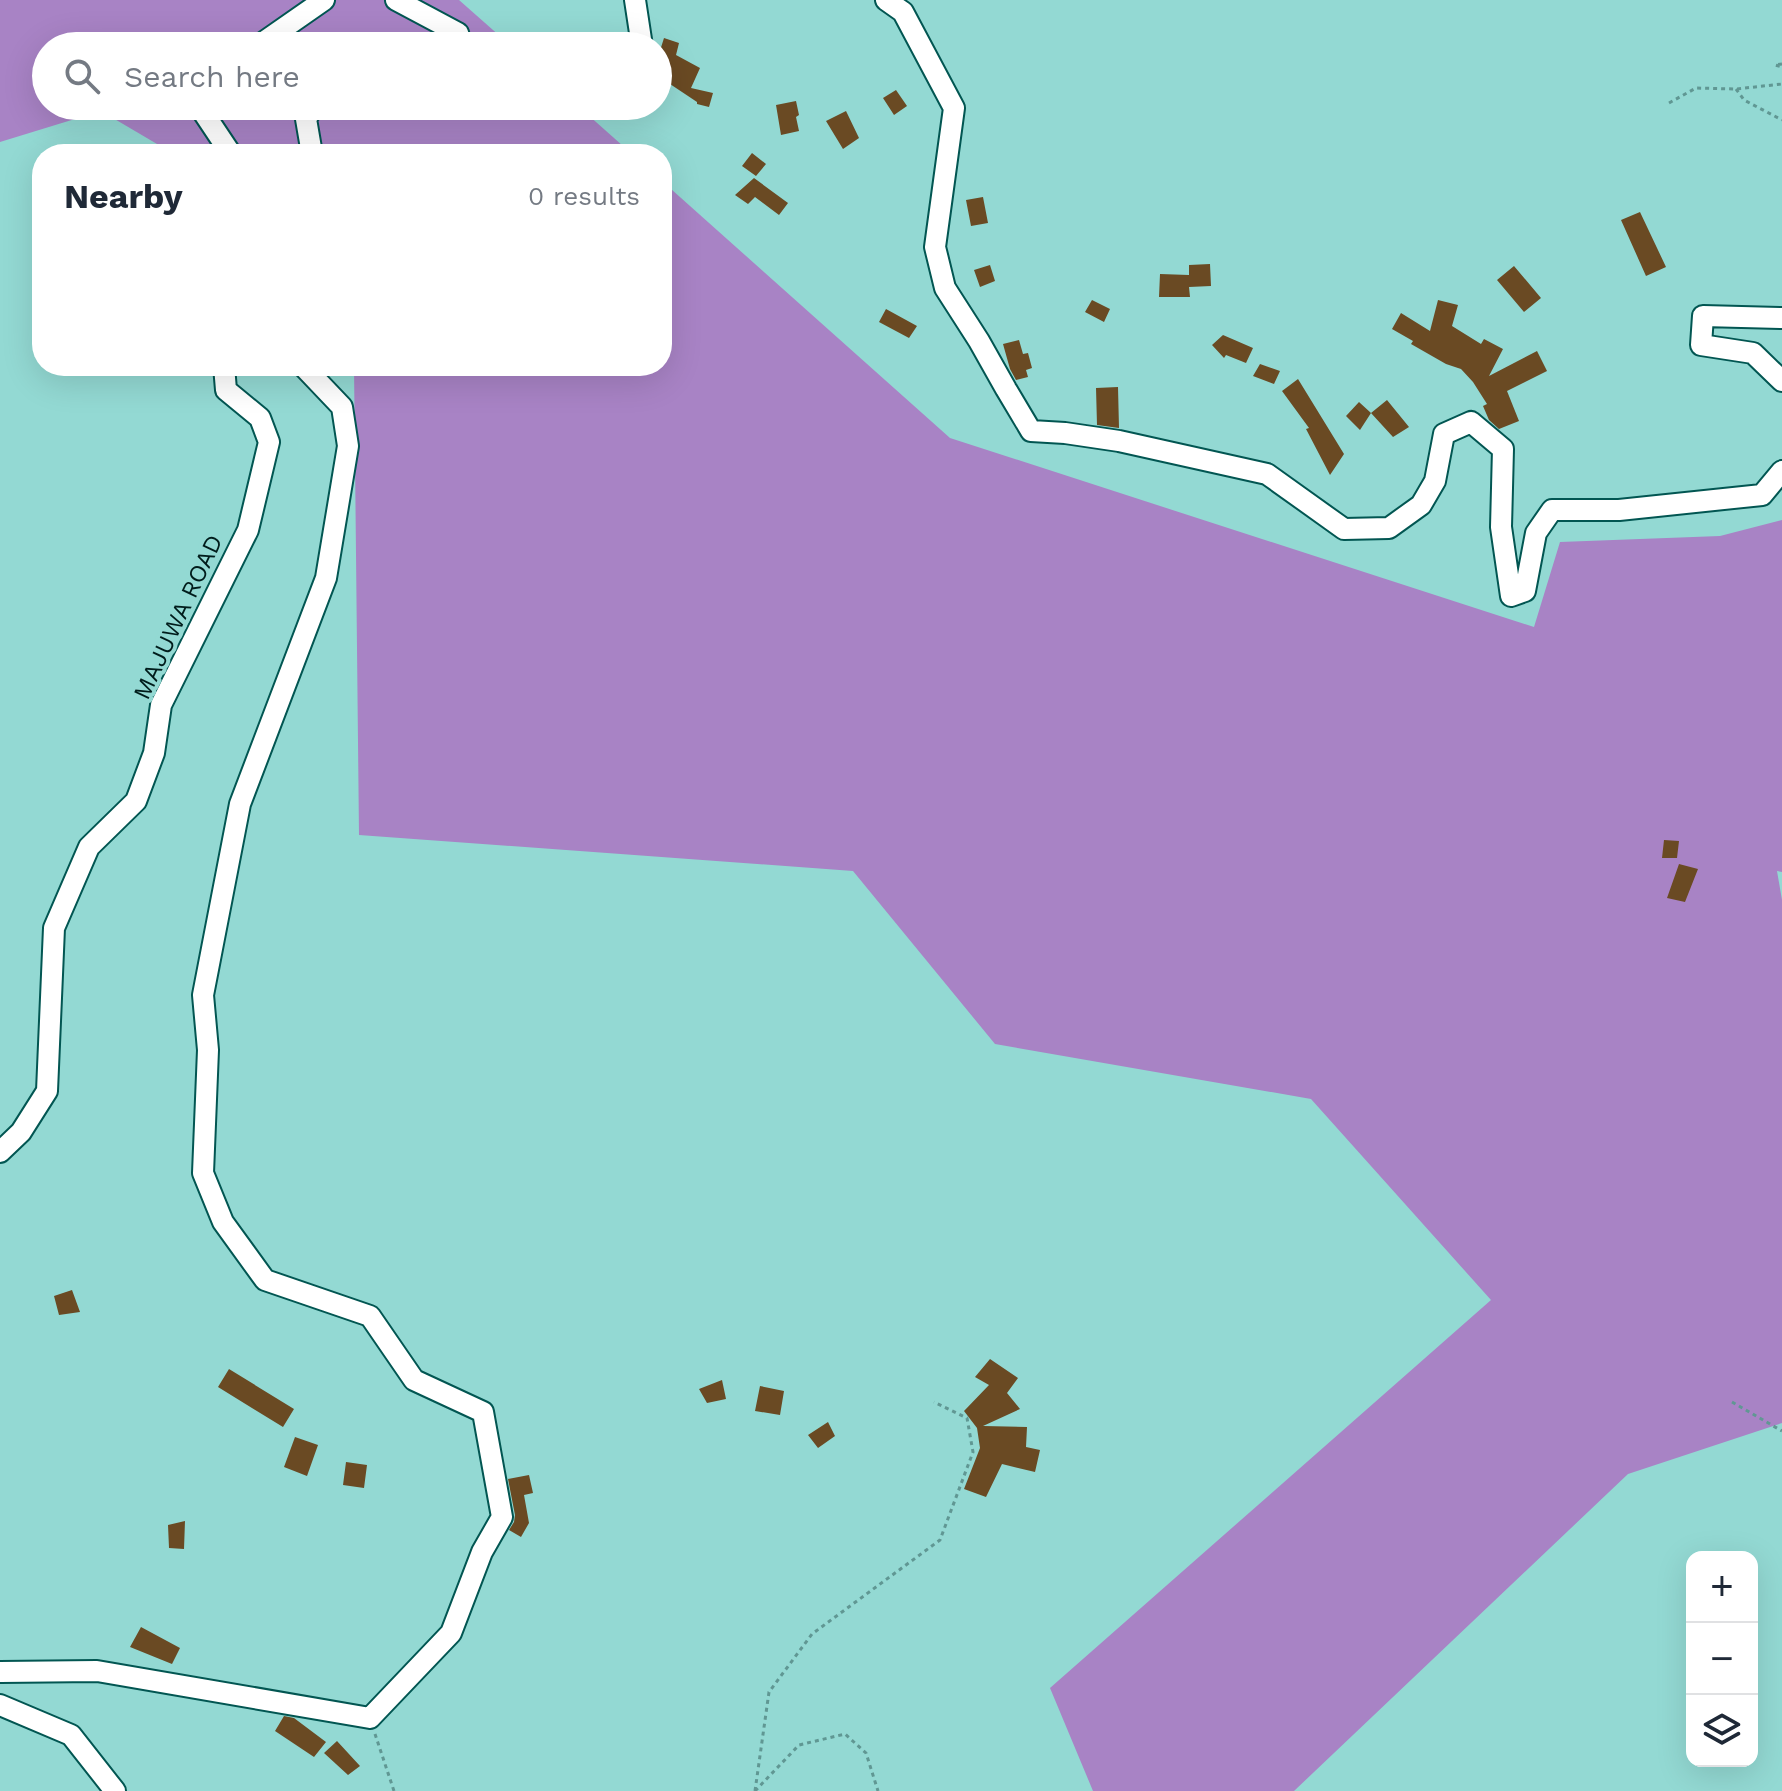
<!DOCTYPE html>
<html lang="en">
<head>
<meta charset="utf-8">
<style>
	:root { --surface:#fff; --page:#f2f2f3; --text:#1f2937; --muted:#747a83; --line:#e0e1e3 }
	body { margin:0; font-family:"Work Sans",sans-serif; background:var(--page); color:var(--text) }
	.controls { position:absolute; right:24px; bottom:24px; display:grid; overflow:hidden; border-radius:16px; box-shadow:0 8px 32px #0002 }
	.controls button { width:72px; height:72px; display:grid; place-items:center; padding:0; border:0; border-bottom:2px solid var(--line); background:var(--surface); color:var(--text); font:40px sans-serif }
	.list { margin:0; padding:0; list-style:none }
	h2 { display:flex; justify-content:space-between; align-items:center; height:104px; margin:0; padding:0 32px; font-size:34px }
	h2 small { font-size:26px; font-weight:400; color:var(--muted) }
	.icon { flex:none; width:44px; height:44px; fill:none; stroke:currentColor; stroke-width:2; stroke-linecap:round; stroke-linejoin:round }
	.map { position:relative; flex:none; width:1782px; height:1791px; overflow:hidden }
	.search { position:absolute; background:var(--surface); box-shadow:0 8px 32px #0002; left:32px; top:32px; width:640px; height:88px; display:flex; align-items:center; gap:20px; box-sizing:border-box; padding:0 28px; border-radius:44px; color:var(--muted); font-size:30px }
	.panel { position:absolute; background:var(--surface); box-shadow:0 8px 32px #0002; left:32px; top:144px; width:640px; height:232px; border-radius:32px }
	.map>svg:first-child { display:block }
</style>
</head>
<body>
<div class="map">
<svg width="1782" height="1791" viewBox="0 0 1782 1791">
	<rect width="100%" height="100%" fill="#93d9d3"/>
	<path fill="#a883c5" d="M0,0H459L511,46H46V106H578L632,154H174L101,111L0,142Z
		M662,181L950,438L1534,627L1560,542L1720,536L1782,520V872L1777,871L1782,900V1423L1628,1474L1294,1791H1093L1050,1688L1491,1300L1311,1099L995,1044L853,871L359,835L354,366H662Z"/>
	<path fill="#6a4a23" d="M664,38L679,43L676,55L700,68L691,88L713,93L709,107L697,104V102L658,76V57Z
		M896,90L907,106L894,115L883,98Z
		M796,101L799,115L796,117L799,131L781,135L776,105Z
		M846,111L859,138L843,149L826,121Z
		M752,153L766,164L756,176L742,166Z
		M754,178L788,203L779,215L755,197L748,204L735,195Z
		M983,197L988,223L971,226L966,200Z
		M1640,212L1666,267L1646,276L1621,220Z
		M1210,264L1211,286L1189,287L1190,297H1159L1160,274L1189,275V265Z
		M990,265L995,281L980,287L974,270Z
		M1514,266L1541,298L1524,312L1497,280Z
		M1092,300L1110,309L1104,322L1085,312Z
		M1438,300L1458,305L1452,326L1481,344L1484,339L1503,349L1489,376L1537,351L1547,371L1507,391L1519,421L1499,429L1489,420L1483,406L1487,404L1473,382L1461,369L1446,364L1411,344L1413,341L1392,329L1401,313L1430,331Z
		M886,309L917,326L909,338L879,322Z
		M1223,335L1253,348L1246,363L1226,355L1224,358L1212,345Z
		M1019,340L1023,354L1028,353L1032,368L1026,370L1028,377L1016,380L1010,369L1003,344Z
		M1260,364L1280,371L1274,384L1253,376Z
		M1298,379L1344,454L1330,475L1306,429L1309,428L1282,391Z
		M1118,387L1119,428L1097,425L1096,388Z
		M1387,400L1409,427L1393,437L1371,413L1360,430L1346,416L1359,402L1371,413Z
		M1664,840L1679,841L1677,858H1662Z
		M1679,864L1698,869L1685,902L1667,898Z
		M72,1290L80,1312L59,1315L54,1296Z
		M990,1359L1018,1378L1007,1393L1020,1409L983,1426L1027,1427L1026,1447L1040,1450L1035,1472L1002,1464L986,1497L964,1489L980,1448L977,1428L964,1411L989,1385L975,1377Z
		M229,1369L294,1409L283,1427L218,1387Z
		M722,1380L726,1399L707,1403L699,1389Z
		M760,1386L784,1391L780,1415L755,1411Z
		M828,1422L835,1436L818,1448L808,1435Z
		M295,1437L318,1445L307,1476L284,1467Z
		M346,1462L367,1465L364,1488L343,1485Z
		M529,1475L533,1493L524,1495L529,1523L521,1537L509,1530L514,1522L515,1515L508,1479Z
		M185,1521L184,1549L169,1548L168,1525Z
		M141,1627L180,1648L172,1664L130,1647Z
		M284,1716L294,1718L326,1742L314,1757L275,1731Z
		M337,1741L360,1766L348,1775L324,1753Z"/>
	<g fill="none" stroke-linecap="round" stroke-linejoin="round">
		<defs>
			<path id="street" d="M396,0L458,33L462,46
				M635,0L642,46
				M886,0L903,12L954,108L935,247L945,288L979,341L1006,389L1031,431L1065,433L1119,441L1267,474L1344,529L1389,528L1421,505L1435,481L1444,434L1471,422L1503,449L1501,527L1511,596L1525,591L1536,533L1552,510H1619L1762,495L1782,471
				M258,46L324,0
				M199,106L231,154
				M312,154L306,119L314,106
				M1782,318L1703,316L1701,345L1753,353L1782,381
				M0,1152L21,1132L47,1091L54,928L89,847L136,801L154,753L161,705L248,530L269,442L260,418L226,390L224,366
				M0,1672L97,1671L370,1718L451,1633L482,1552L502,1517L483,1412L414,1380L370,1316L265,1280L223,1222L203,1173L208,1050L203,995L240,804L326,578L348,446L342,407L303,366
				M0,1705L71,1735L115,1791"/>
		</defs>
		<use href="#street" stroke="#025652" stroke-width="24"/>
		<path stroke="#609793" stroke-width="3" stroke-dasharray="4 4" stroke-linecap="butt" d="M1782,64L1775,65L1782,67
			M1736,89L1744,100L1782,120
			M1669,103L1696,88L1736,89L1782,84
			M1732,1402L1782,1431
			M375,1734L394,1791
			M755,1791L769,1692L812,1634L940,1540L973,1452L967,1418L934,1402
			M755,1791L799,1745L845,1734L866,1753L878,1791"/>
		<use href="#street" stroke="#fff" stroke-width="20"/>
	</g>
	<g text-anchor="middle" dominant-baseline="central" stroke-width="8" stroke-linejoin="round" paint-order="stroke">
		<g font-size="24" fill="#001c1b" stroke="#93d9d3">
			<text transform="translate(178 617) rotate(-65)">MAJUWA ROAD</text>
		</g>
	</g>
</svg>
<div class="controls">
<button>+</button>
<button>−</button>
<button><svg class="icon" aria-label="layers" viewBox="0 0 24 24"><path d="M12 4l9 5-9 5-9-5zM3 14l9 5 9-5"/></svg></button>
</div>
<div class="search"><svg class="icon" aria-label="search" viewBox="0 0 24 24"><circle cx="10" cy="10" r="6"/><path d="M15 15l6 6"/></svg>Search here</div>
<section class="panel">
<h2>Nearby<small>0 results</small></h2>
<ul class="list">
</ul>
</section>
</div>
</body>
</html>
